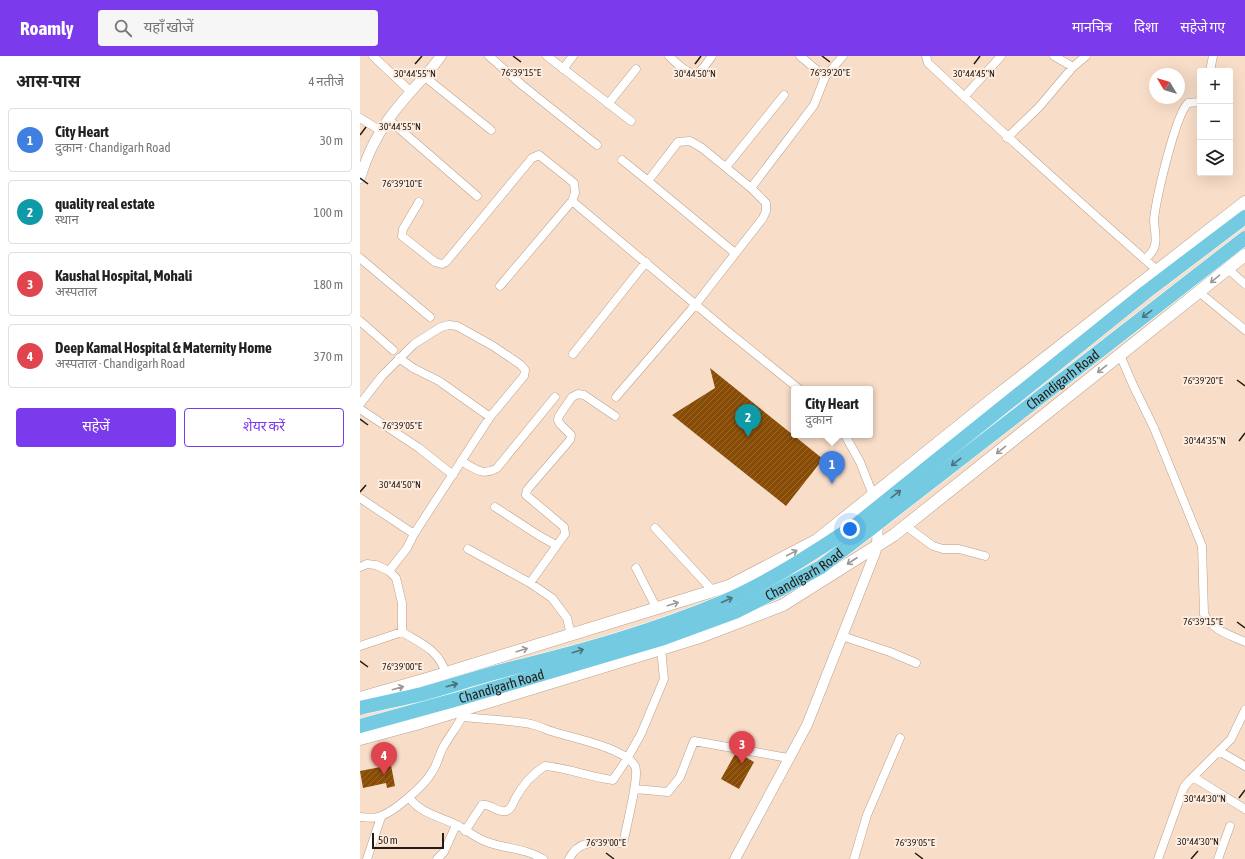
<!DOCTYPE html>
<html lang="hi">
<head>
<meta charset="utf-8">
<style>
	:root { --surface:#fff; --page:#f6f6f6; --text:#222; --muted:#767676; --line:#e0e0e0; --accent:#7c3aed }
	body { margin:0; font-family:"Asap Condensed","Noto Sans Devanagari",sans-serif; background:var(--page); color:var(--text) }
	.controls { position:absolute; right:12px; top:12px; display:grid; overflow:hidden; border-radius:4px; box-shadow:0 4px 16px #0002 }
	.controls button { width:36px; height:36px; display:grid; place-items:center; padding:0; border:0; border-bottom:1px solid var(--line); background:var(--surface); color:var(--text); font:20px sans-serif }
	.compass { position:absolute; left:789px; top:12px; width:36px; height:36px; border-radius:50%; background:var(--surface); box-shadow:0 4px 16px #0002; rotate:308deg }
	.scale { position:absolute; left:12px; bottom:10px; width:72px; box-sizing:border-box; padding-left:4px; border:2px solid #251b14; border-top:0; font-size:11px; line-height:14px; white-space:nowrap; color:#251b14; -webkit-text-stroke:3px #fdede0; paint-order:stroke }
	.you { position:absolute; left:490px; top:473px; width:14px; height:14px; margin:-10px; border:3px solid #fff; border-radius:50%; background:#1a73e8; box-shadow:0 0 0 6px #1a73e833 }
	.badge { display:grid; place-items:center; width:26px; height:26px; border-radius:50%; background:var(--accent); color:#fff; font-size:13px; font-weight:700 }
	.pin { position:absolute; translate:-50% -33px; filter:drop-shadow(0 1px 2px #0008) }
	.pin::after { content:''; position:absolute; top:21px; width:14px; height:12px; background:inherit; clip-path:polygon(0 0,100% 0,50% 100%) }
	.popup { position:absolute; left:431px; top:330px; width:82px; height:52px; box-sizing:border-box; display:grid; place-content:center; border-radius:4px; background:var(--surface); filter:drop-shadow(0 1px 3px #0005); font-size:13px; white-space:nowrap; color:var(--muted) }
	.popup b { font-size:15px; color:var(--text) }
	.popup::after { content:''; position:absolute; left:50%; top:100%; margin-left:-8px; border:8px solid transparent; border-top-color:var(--surface) }
	.list { margin:0; padding:0; list-style:none }
	h2 { display:flex; justify-content:space-between; align-items:center; height:52px; margin:0; padding:0 16px; font-size:17px }
	h2 small { font-size:13px; font-weight:400; color:var(--muted) }
	.list li { display:grid; grid-template-columns:26px 1fr auto; gap:12px; align-items:center; box-sizing:border-box; height:64px; margin:0 8px 8px; padding:0 8px; border:1px solid var(--line); border-radius:4px }
	.list b { display:block; font-size:15px; white-space:nowrap }
	.list p { margin:0; font-size:13px; white-space:nowrap; color:var(--muted) }
	.list em { font-size:13px; font-style:normal; color:var(--muted) }
	.actions { display:flex; gap:8px; padding:12px 16px }
	.actions a { flex:1; padding:9px 0; border:1px solid var(--accent); border-radius:4px; text-align:center; font-size:14px; color:var(--accent) }
	.actions .main { background:var(--accent); color:#fff }
	.icon { flex:none; width:22px; height:22px; fill:none; stroke:currentColor; stroke-width:2; stroke-linecap:round; stroke-linejoin:round }
	.map { position:relative; flex:none; width:885px; height:803px; overflow:hidden }
	header { display:flex; align-items:center; gap:24px; box-sizing:border-box; height:56px; padding:0 20px; background:var(--accent); color:#fff }
	header strong { font-size:19px }
	nav { display:flex; gap:22px; margin-inline-start:auto; font-size:14px }
	.search { width:280px; height:36px; background:var(--page); display:flex; align-items:center; gap:10px; box-sizing:border-box; padding:0 14px; border-radius:4px; color:var(--muted); font-size:15px }
	main { display:flex }
	aside { flex:1; background:var(--surface) }
	.map>svg:first-child { display:block }
</style>
</head>
<body>
<header>
<strong>Roamly</strong>
<div class="search"><svg class="icon" aria-label="search" viewBox="0 0 24 24"><circle cx="10" cy="10" r="6"/><path d="M15 15l6 6"/></svg>यहाँ खोजें</div>
<nav><a>मानचित्र</a><a>दिशा</a><a>सहेजे गए</a></nav>
</header>
<main>
<aside>
<h2>आस-पास<small>4 नतीजे</small></h2>
<ul class="list">
<li><span class="badge" style="background:#3f7fe0">1</span><div><b>City Heart</b><p>दुकान · Chandigarh Road</p></div><em>30 m</em></li>
<li><span class="badge" style="background:#0f9aa8">2</span><div><b>quality real estate</b><p>स्थान</p></div><em>100 m</em></li>
<li><span class="badge" style="background:#e0444e">3</span><div><b>Kaushal Hospital, Mohali</b><p>अस्पताल</p></div><em>180 m</em></li>
<li><span class="badge" style="background:#e0444e">4</span><div><b>Deep Kamal Hospital &amp; Maternity Home</b><p>अस्पताल · Chandigarh Road</p></div><em>370 m</em></li>
</ul>
<div class="actions"><a class="main">सहेजें</a><a>शेयर करें</a></div>
</aside>
<div class="map">
<svg width="885" height="803" viewBox="0 0 885 803">
	<defs>
		<pattern id="building-hatch" width="6" height="6" patternUnits="userSpaceOnUse"><rect width="6" height="6" fill="#894c05"/><path d="M-1 1l2-2M0 6l6-6M5 7l2-2" fill="none" stroke="#966832"/></pattern>
	</defs>
	<rect width="100%" height="100%" fill="#f8ddc8"/>
	<path fill="url(#building-hatch)" d="M350,312L463,403L426,450L312,359L355,332Z
		M375,698L382,699L394,706L379,733L361,723Z
		M31,709L35,730L27,732L26,727L3,732L0,715Z"/>
	<g fill="none" stroke-linecap="round" stroke-linejoin="round">
		<defs>
			<path id="minor" d="M13,0L51,36
				M129,0L162,29L237,89
				M187,0L271,65
				M309,0C316,7 327,18 337,18L344,11L352,0
				M566,0L568,7C643,77 719,146 797,214
				M694,0L713,11
				M203,13L213,0
				M850,15L853,0
				M65,21L131,74
				M465,21L483,0
				M604,41L641,0
				M248,48L276,13
				M0,62L21,75
				M28,63L117,140
				M647,82L679,51L713,11L726,0
				M262,104L288,125
				M366,111L424,39
				M59,146L43,173L42,180L75,206L82,208L86,206L172,102L179,99L214,127L215,137L212,145L366,274L439,333
				M375,197L288,125L318,86L330,85L342,92L391,132
				M0,202L70,261
				M785,203C790,199 794,195 795,189C797,181 794,172 794,164C796,143 815,60 828,47L840,46
				M868,213L885,228
				M140,230L212,145
				M839,236L885,274
				M0,265L33,294
				M213,298L286,206
				M760,299L773,329L794,372L842,490L844,558C852,574 870,579 885,586
				M39,302L53,312L79,325L130,361
				M256,341L336,248L403,162L406,155V147L391,132L454,49L465,21L440,0
				M0,348L22,320L54,288L81,271L89,269L97,270L133,290L161,309L165,314L164,320L130,361L54,478
				M0,353L59,392L93,419
				M485,379L500,406L513,439
				M101,405C114,412 123,421 137,412L195,341
				M0,442L54,478L47,492L29,515
				M135,451L178,479L196,489
				M546,470L573,490L583,493H599L625,500
				M295,472L353,535
				M108,493L170,527L192,542L207,562L211,579
				M0,511L7,508L16,509L29,515L36,522L42,547V576
				M276,512L297,553
				M170,527L205,478L204,471L166,439L167,434L210,384L211,379L200,368L198,364L199,360L212,341L218,338L224,339L255,360
				M482,580L530,596L556,607
				M0,590L42,576C62,588 79,594 86,618
				M102,661C125,663 149,664 171,668C179,670 187,674 194,676C214,682 264,692 275,710C280,719 266,771 264,784L260,787C240,786 219,782 209,803
				M859,695L885,710
				M833,721L885,753
				M275,733L308,736L320,721L334,685L428,702
				M49,741C58,756 80,761 95,768C106,773 115,782 127,786C146,793 165,792 183,803
				M0,761C7,762 15,763 21,760C35,755 65,729 72,716C78,708 79,697 85,688C91,678 99,668 104,657
				M105,775L122,749C130,747 137,757 146,755C151,754 153,747 155,743C162,730 172,718 185,710C208,712 230,721 253,724L267,703L281,678L304,623L301,593
				M7,803L21,761
				M77,803L84,796L96,769
				M494,803L507,759L540,682
				M798,803L824,731L831,723L871,683L885,654
				M858,803L870,770"/>
			<path id="tertiary" d="M0,122C6,102 16,81 28,64C44,41 65,22 81,0
				M375,803L447,669L515,497L517,489L518,464"/>
			<path id="secondary" d="M0,642L70,622L369,530L457,484L634,342L885,146
				M0,683L56,668L340,581L423,549L534,479L885,199"/>
			<path id="trunk" d="M818,234L885,182"/>
		</defs>
		<use href="#minor" stroke="#baa18d" stroke-width="9"/>
		<use href="#tertiary" stroke="#baa18d" stroke-width="11"/>
		<use href="#secondary" stroke="#baa18d" stroke-width="13"/>
		<use href="#trunk" stroke="#fff" stroke-width="15"/>
		<use href="#minor" stroke="#fff" stroke-width="8"/>
		<use href="#tertiary" stroke="#fff" stroke-width="10"/>
		<use href="#secondary" stroke="#fff" stroke-width="12"/>
		<use href="#trunk" stroke="#74cae0" stroke-width="14"/>
		<defs>
			<g id="trunk-bridge">
				<path d="M0,652C21,647 41,643 62,638C91,630 120,620 149,613C222,595 294,575 363,546C410,526 453,497 496,469L786,236L885,161"/>
				<path id="s1" d="M0,670L98,643L304,582L375,556L419,534L461,511L518,467L818,234"/>
			</g>
		</defs>
		<use href="#trunk-bridge" stroke="#fff" stroke-width="15" stroke-linecap="butt"/>
		<use href="#trunk-bridge" stroke="#74cae0" stroke-width="14"/>
	</g>
	<defs><path id="oneway-shaft" d="M-6 0H5M1.5-3L5.5 0L1.5 3" fill="none" stroke-width="1.6" stroke-linecap="round" stroke-linejoin="round"/></defs>
	<g stroke="#9d9895">
		<use href="#oneway-shaft" transform="translate(855 223) rotate(141)"/>
		<use href="#oneway-shaft" transform="translate(742 313) rotate(141)"/>
		<use href="#oneway-shaft" transform="translate(641 394) rotate(141)"/>
		<use href="#oneway-shaft" transform="translate(432 497) rotate(-28)"/>
		<use href="#oneway-shaft" transform="translate(492 505) rotate(147)"/>
		<use href="#oneway-shaft" transform="translate(313 548) rotate(-17)"/>
		<use href="#oneway-shaft" transform="translate(162 594) rotate(-17)"/>
		<use href="#oneway-shaft" transform="translate(38 632) rotate(-16)"/>
	</g>
	<g stroke="#4c727a">
		<use href="#oneway-shaft" transform="translate(787 258) rotate(143)"/>
		<use href="#oneway-shaft" transform="translate(596 406) rotate(142)"/>
		<use href="#oneway-shaft" transform="translate(536 438) rotate(-38)"/>
		<use href="#oneway-shaft" transform="translate(367 544) rotate(-24)"/>
		<use href="#oneway-shaft" transform="translate(218 595) rotate(-17)"/>
		<use href="#oneway-shaft" transform="translate(92 629) rotate(-16)"/>
	</g>
	<path fill="none" stroke="#251b14" stroke-width="1.5" d="M153,0L161,6M462,0L470,6M55,8L62,0M335,8L341,0M614,8L620,0M0,79L6,71M0,122L8,128M877,324L885,330M0,363L8,369M879,385L885,377M0,436L6,429M877,566L885,572M0,605L8,611M879,742L885,734M246,797L254,803M555,797L563,803M831,803L838,795"/>
	<g text-anchor="middle" dominant-baseline="central" stroke-width="4" stroke-linejoin="round" paint-order="stroke">
		<g font-size="14" fill="#251b14" stroke="#fdede0">
			<text stroke="none"><textPath href="#s1" startOffset="795">Chandigarh Road</textPath></text>
			<text stroke="none"><textPath href="#s1" startOffset="471">Chandigarh Road</textPath></text>
			<text stroke="none"><textPath href="#s1" startOffset="147">Chandigarh Road</textPath></text>
		</g>
	</g>
	<g font-size="10" text-anchor="middle" fill="#251b14" stroke="#fdede0" stroke-width="4" stroke-linejoin="round" paint-order="stroke">
		<text x="161" y="20">76°39'15"E</text>
		<text x="470" y="20">76°39'20"E</text>
		<text x="55" y="21">30°44'55"N</text>
		<text x="335" y="21">30°44'50"N</text>
		<text x="614" y="21">30°44'45"N</text>
		<text x="40" y="74">30°44'55"N</text>
		<text x="42" y="131">76°39'10"E</text>
		<text x="843" y="328">76°39'20"E</text>
		<text x="42" y="373">76°39'05"E</text>
		<text x="845" y="388">30°44'35"N</text>
		<text x="40" y="432">30°44'50"N</text>
		<text x="843" y="569">76°39'15"E</text>
		<text x="42" y="614">76°39'00"E</text>
		<text x="845" y="746">30°44'30"N</text>
		<text x="838" y="789">30°44'30"N</text>
		<text x="246" y="790">76°39'00"E</text>
		<text x="555" y="790">76°39'05"E</text>
	</g>
</svg>
<div class="controls">
<button>+</button>
<button>−</button>
<button><svg class="icon" aria-label="layers" viewBox="0 0 24 24"><path d="M12 4l9 5-9 5-9-5zM3 14l9 5 9-5"/></svg></button>
</div>
<svg class="compass" viewBox="-18 -18 36 36"><path d="M0-13l5 13h-10z" fill="#e53935"/><path d="M0 13l5-13h-10z" fill="#767676"/></svg>
<div class="scale">50 m</div>
<div class="you"></div>
<div class="pin badge" style="left:472px;top:428px;background:#3f7fe0">1</div>
<div class="popup"><b>City Heart</b>दुकान</div>
<div class="pin badge" style="left:388px;top:381px;background:#0f9aa8">2</div>
<div class="pin badge" style="left:382px;top:708px;background:#e0444e">3</div>
<div class="pin badge" style="left:24px;top:719px;background:#e0444e">4</div>
</div>
</main>
</body>
</html>
